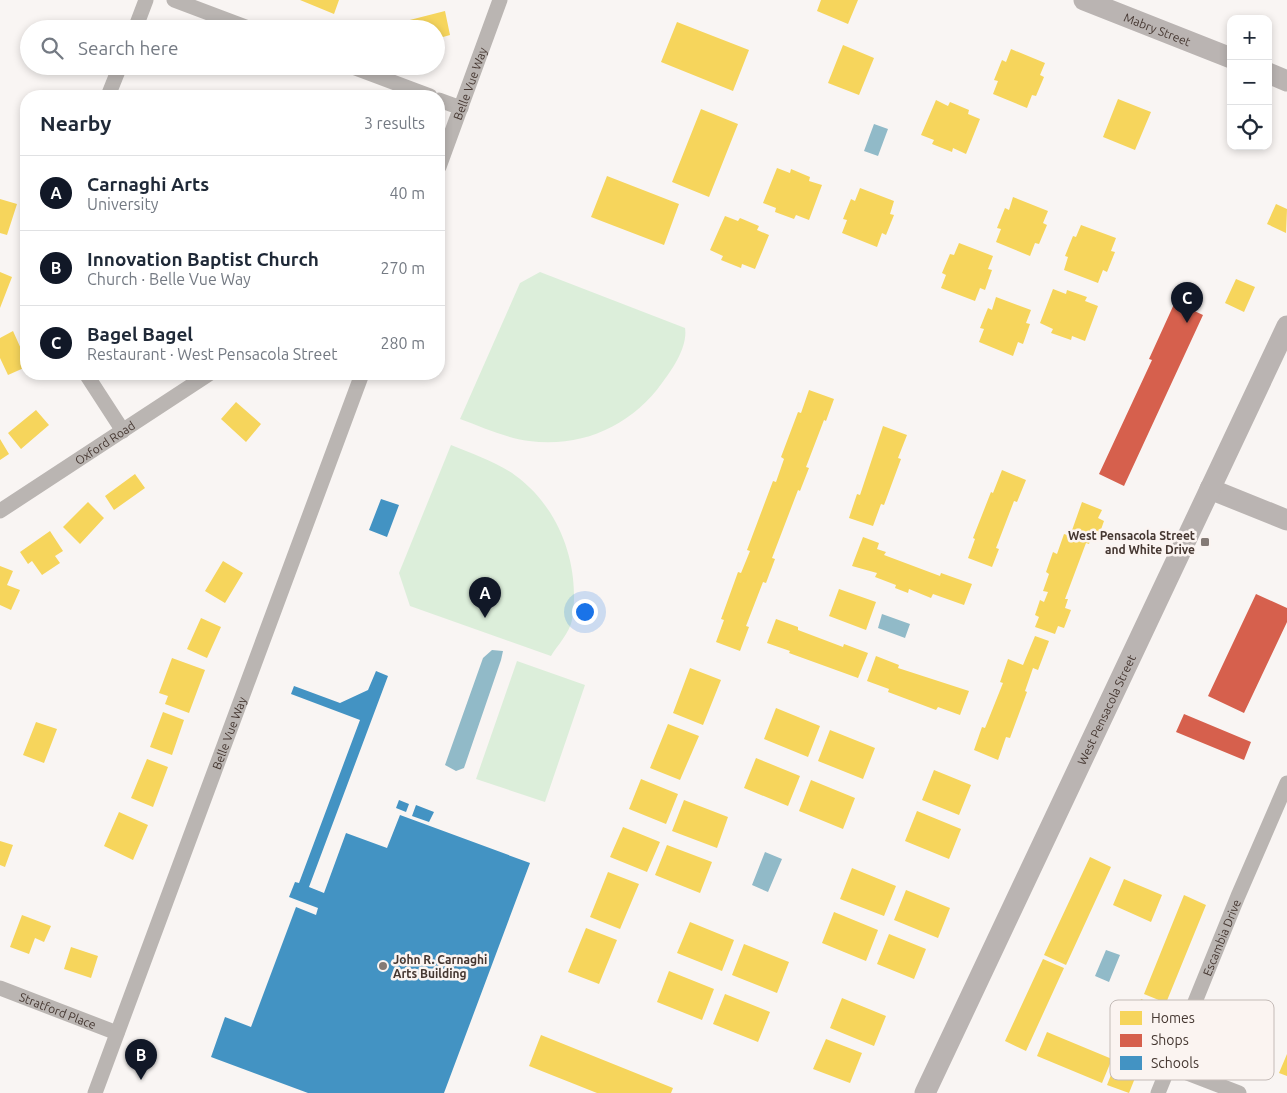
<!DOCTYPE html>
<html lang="en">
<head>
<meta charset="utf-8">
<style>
	:root { --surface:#fff; --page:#f2f2f3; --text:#1f2937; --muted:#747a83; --line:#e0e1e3; --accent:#111827 }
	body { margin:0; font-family:Ubuntu,sans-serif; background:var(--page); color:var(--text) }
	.controls { position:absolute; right:15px; top:15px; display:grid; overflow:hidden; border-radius:10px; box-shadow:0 2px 8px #0003 }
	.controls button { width:45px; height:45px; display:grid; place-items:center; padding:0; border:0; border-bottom:1px solid var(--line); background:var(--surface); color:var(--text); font:25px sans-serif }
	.you { position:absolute; left:584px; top:611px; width:18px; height:18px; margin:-12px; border:4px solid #fff; border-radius:50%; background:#1a73e8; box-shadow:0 0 0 8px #1a73e833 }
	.badge { display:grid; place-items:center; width:32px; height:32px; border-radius:50%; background:var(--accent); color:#fff; font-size:16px; font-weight:700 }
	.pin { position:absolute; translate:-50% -41px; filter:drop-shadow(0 1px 2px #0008) }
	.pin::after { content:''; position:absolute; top:26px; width:18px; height:15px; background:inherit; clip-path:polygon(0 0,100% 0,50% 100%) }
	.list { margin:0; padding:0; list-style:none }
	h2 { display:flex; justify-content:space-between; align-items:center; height:65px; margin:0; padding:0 20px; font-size:21px }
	h2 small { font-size:16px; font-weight:400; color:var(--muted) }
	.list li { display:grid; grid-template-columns:32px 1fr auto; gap:15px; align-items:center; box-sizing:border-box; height:75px; padding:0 20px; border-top:1px solid var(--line) }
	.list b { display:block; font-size:19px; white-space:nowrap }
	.list p { margin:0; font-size:16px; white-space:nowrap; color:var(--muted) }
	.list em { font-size:16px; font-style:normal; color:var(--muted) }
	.icon { flex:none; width:28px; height:28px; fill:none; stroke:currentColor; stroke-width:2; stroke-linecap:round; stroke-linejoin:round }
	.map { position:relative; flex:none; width:1287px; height:1093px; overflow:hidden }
	.search { position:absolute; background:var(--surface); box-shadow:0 2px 8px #0003; left:20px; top:20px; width:425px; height:55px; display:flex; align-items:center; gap:12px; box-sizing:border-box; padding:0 18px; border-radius:28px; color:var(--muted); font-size:19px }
	.panel { position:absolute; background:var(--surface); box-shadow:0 2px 8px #0003; left:20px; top:90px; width:425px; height:290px; border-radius:20px }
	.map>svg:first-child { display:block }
</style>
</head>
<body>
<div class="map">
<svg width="1287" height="1093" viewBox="0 0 1287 1093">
	<rect width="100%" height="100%" fill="#f9f5f3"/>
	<path fill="#dceeda" d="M540,272L685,328C688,346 673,369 662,383C631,426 582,448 529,441C506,438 482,427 460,419L520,283Z
		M451,445C473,454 497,462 516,476C560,508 581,567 572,620C570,632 557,646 551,656L410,606L399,573Z
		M517,661L585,685L545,802L476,779Z"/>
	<path fill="#91bac8" d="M874,124L888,129L878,156L864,151Z
		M882,614L910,624L905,638L878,628Z
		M492,650L503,651L501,660L464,768L456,771L445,765L483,658Z
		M765,852L782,859L768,892L752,885Z
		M1106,950L1120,955L1109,982L1095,976Z"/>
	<path fill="#f6d55c" d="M300,0H339L334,14Z
		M821,0H858L848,24L817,11Z
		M445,11L450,35L436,39V29H399L398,23Z
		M677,22L749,50L733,91L661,62Z
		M843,45L874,58L859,95L828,83Z
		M1011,49L1045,63L1040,75L1044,77L1036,96L1032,95L1027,108L993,94L998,81L994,80L1002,60L1006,62Z
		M1118,99L1151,112L1135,150L1103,137Z
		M936,100L948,106L950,102L969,110L968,114L980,119L966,154L953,148L952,152L932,144L934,140L921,135Z
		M701,109L738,124L709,197L672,182Z
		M777,168L790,173L791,169L810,177L809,181L822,185L809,220L796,215L794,219L775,212L776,208L763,203Z
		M607,176L679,204L664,245L591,217Z
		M860,188L894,201L890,214L894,215L886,235L882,233L877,247L842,233L847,220L843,219L851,199L855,201Z
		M1013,197L1048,211L1043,223L1047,225L1039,244L1035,243L1030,256L996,242L1001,229L997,228L1005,208L1009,210Z
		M0,199L17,204L7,235L0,233Z
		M1276,204L1287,209L1286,233L1267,224Z
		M725,216L738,221L740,218L759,226L757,230L769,235L755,269L742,264L741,268L721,260L723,256L710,250Z
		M1081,225L1116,238L1111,251L1115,252L1107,272L1103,270L1098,283L1064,270L1068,257L1065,256L1073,236L1076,237Z
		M959,243L993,256L988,269L992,270L985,290L980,288L975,301L941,288L946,275L942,273L950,254L954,255Z
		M0,272L12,277L0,308Z
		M1236,279L1255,287L1244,312L1225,303Z
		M1053,289L1066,294L1067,290L1087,297L1085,301L1098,306L1085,341L1072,336L1071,340L1051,333L1053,329L1040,323Z
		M996,297L1031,310L1026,323L1030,324L1023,344L1018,342L1013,356L979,342L984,329L980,328L988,308L992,310Z
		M13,331L26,360V367L8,375L0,358V338Z
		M809,390L834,399L826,421L824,420L806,467L809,468L800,491L798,490L772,558L775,559L766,583L763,582L746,626L749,627L740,651L716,642L724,620L721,619L738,572L741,573L750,551L747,550L773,481L776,482L784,459L781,457L798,412L801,413Z
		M236,402L261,424L246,442L221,419Z
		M36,410L49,425L21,449L8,433Z
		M883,426L907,435L898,458L901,459L884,505L881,504L873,526L849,518L857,494L860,495Z
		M0,439L9,454L0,460Z
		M1002,470L1026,480L1017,502L1014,501L996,548L999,549L992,567L968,558L975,539L973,538L991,492L993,493Z
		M135,474L145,488L114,510L105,496Z
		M88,502L104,518L80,544L63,527Z
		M1082,502L1102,510L1098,518L1104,521L1098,538L1092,535L1089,544L1086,543L1065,599H1068L1065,608L1071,610L1064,628L1058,626L1055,634L1035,627L1039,617L1035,615L1040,600L1044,602L1048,592L1043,591L1049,574L1046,572L1053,552L1057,554L1064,534L1070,536Z
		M50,531L63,551L55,556L60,563L42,575L32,561L28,564L20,552Z
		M863,537L879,543L877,549L886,552L884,555L940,576L941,573L972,584L964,605L933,594L931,598L909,589L908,593L895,588L896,585L875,577L877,573L852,566Z
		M223,561L243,573L225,603L205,591Z
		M0,566L13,571L7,585L20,590L11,610L0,605Z
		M839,589L876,602L866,630L829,616Z
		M201,618L221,627L207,658L187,649Z
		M776,619L798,627V630L843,647L844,644L868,653L858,678L789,653L790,651L767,643Z
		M1035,636L1049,641L1038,670L1033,668L1025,691L1027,692L1010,738L1006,737L998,760L974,750L982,727L985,728L1003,683L1000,682L1008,659L1023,665Z
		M876,656L899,665L898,668L969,691L960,715L938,707L936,710L888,692L889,689L867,681Z
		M172,658L205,670L189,713L165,704L168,696L159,693Z
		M690,668L721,680L703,725L673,713Z
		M776,708L820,726L808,757L764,739Z
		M163,712L184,720L172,755L150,747Z
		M36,722L57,729L44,763L23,755Z
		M668,724L699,736L680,780L650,768Z
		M830,730L875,748L863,779L818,761Z
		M756,758L800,776L788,806L744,788Z
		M147,759L168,767L153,807L131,798Z
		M934,770L971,785L959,815L922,800Z
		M641,779L678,794L666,824L629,809Z
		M811,780L855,798L843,829L799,811Z
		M684,800L728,817L717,848L672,831Z
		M917,811L961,829L949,859L905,841Z
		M119,812L148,825L133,860L104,846Z
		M623,827L660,842L647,872L610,857Z
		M0,841L13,845L5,867L0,865Z
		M667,845L712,862L700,893L655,875Z
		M1090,857L1111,867L1066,965L1044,955Z
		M852,868L896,886L884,916L840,899Z
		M608,872L639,884L620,929L590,917Z
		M1124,879L1162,895L1151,922L1113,905Z
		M906,890L950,908L938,938L894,920Z
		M1184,895L1206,905L1166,1003L1144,994Z
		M834,912L878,930L866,961L822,943Z
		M22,915L51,926L44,942L35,938L29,954L10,947Z
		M690,922L734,940L722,971L677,953Z
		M586,928L617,940L599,984L568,972Z
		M889,934L926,949L914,979L877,964Z
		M744,944L789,962L777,993L732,975Z
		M71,947L98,956L91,978L64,969Z
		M1043,959L1064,968L1026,1051L1005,1041Z
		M669,971L714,989L702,1020L657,1002Z
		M725,994L770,1012L758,1042L713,1024Z
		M842,998L886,1016L874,1046L830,1028Z
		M1141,999L1163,1008L1129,1093L1107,1085Z
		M1047,1032L1112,1059L1102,1083L1037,1056Z
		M541,1035L673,1088L671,1093H597L529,1066Z
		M826,1039L862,1053L850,1083L813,1069Z
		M1287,1054V1076L1279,1073Z"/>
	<path fill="#d6604d" d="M1175,302L1203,315L1124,486L1099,474L1152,360L1149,359Z
		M1256,594L1287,608V622L1244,713L1208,696Z
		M1184,714L1251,742L1244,760L1176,732Z"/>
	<path fill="#4393c3" d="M381,499L399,505L387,537L369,530Z
		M376,671L388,676L309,887L324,893L346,833L387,848L400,815L530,863L444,1093H308L211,1057L225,1017L251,1027L296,907L316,915L318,908L289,897L295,882L299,883L360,720L291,694L294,686L340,703L368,690Z
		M399,800L409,804L406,812L396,808Z
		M416,805L434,812L429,822L412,816Z"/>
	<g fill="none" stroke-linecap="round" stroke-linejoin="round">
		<g stroke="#bab5b2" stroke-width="15">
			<path d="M174,0L251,29"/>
			<path d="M135,29L146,0"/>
			<path d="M350,66L430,96"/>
			<path d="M108,96L120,66"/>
			<path d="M439,100L461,108"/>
			<path id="s1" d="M439,167L500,0"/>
			<path d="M86,374L123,431"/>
			<path id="s2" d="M0,511L209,374"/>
			<path id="s3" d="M0,988L117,1033"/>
			<path d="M1169,1066L1239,1093"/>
			<path id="s4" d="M95,1093L362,374"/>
			<path id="s5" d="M1158,1093L1238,896L1287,783"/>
		</g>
		<g stroke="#bab4b2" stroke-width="21">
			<path id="s6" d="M1084,0L1231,58"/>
			<path d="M1268,73L1287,81"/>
			<path d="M1210,489L1287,520"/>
			<path id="s7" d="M925,1093L1287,326"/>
		</g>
	</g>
	<g fill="#847a75" stroke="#fbf4f1" stroke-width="2">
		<rect x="1200" y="537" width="10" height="10" rx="2.5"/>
		<circle cx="383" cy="966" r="5"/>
	</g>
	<g text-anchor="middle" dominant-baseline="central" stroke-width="5" stroke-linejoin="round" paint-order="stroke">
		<g font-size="12" fill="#453731" stroke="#fbf4f1">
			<text stroke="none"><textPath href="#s6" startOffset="79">Mabry Street</textPath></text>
			<text stroke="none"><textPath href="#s1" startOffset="89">Belle Vue Way</textPath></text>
			<text stroke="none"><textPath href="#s2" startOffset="125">Oxford Road</textPath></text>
			<text stroke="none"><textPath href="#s7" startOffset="424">West Pensacola Street</textPath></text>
			<text stroke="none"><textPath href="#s4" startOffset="384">Belle Vue Way</textPath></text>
			<text stroke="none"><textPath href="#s5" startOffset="168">Escambia Drive</textPath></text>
			<text stroke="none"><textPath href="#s3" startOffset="62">Stratford Place</textPath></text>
		</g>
		<g font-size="12" font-weight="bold" fill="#453731" stroke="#fbf4f1" text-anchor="end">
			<text x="1195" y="535">West Pensacola Street<tspan x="1195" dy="14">and White Drive</tspan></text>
			<text x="393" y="959" text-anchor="start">John R. Carnaghi<tspan x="393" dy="14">Arts Building</tspan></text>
		</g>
	</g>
	<rect x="1110" y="1000" width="164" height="80" rx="8" fill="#fbf4f1" stroke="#c4bbb7" stroke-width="1"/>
	<rect x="1120" y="1011" width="22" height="14" fill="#f6d55c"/>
	<rect x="1120" y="1034" width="22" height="13" fill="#d6604d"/>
	<rect x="1120" y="1056" width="22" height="14" fill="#4393c3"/>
	<g font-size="14" fill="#453731">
		<text x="1151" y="1023">Homes</text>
		<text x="1151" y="1045">Shops</text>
		<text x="1151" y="1068">Schools</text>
	</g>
</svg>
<div class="controls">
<button>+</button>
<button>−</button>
<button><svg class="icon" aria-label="locate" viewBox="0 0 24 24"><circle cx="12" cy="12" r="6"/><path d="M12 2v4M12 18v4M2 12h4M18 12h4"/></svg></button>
</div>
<div class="you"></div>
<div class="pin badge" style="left:485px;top:618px">A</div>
<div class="pin badge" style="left:141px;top:1080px">B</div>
<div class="pin badge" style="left:1187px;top:323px">C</div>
<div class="search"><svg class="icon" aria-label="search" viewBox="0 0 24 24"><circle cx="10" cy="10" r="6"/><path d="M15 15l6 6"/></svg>Search here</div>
<section class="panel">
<h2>Nearby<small>3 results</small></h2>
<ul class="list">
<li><span class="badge">A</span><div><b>Carnaghi Arts</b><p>University</p></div><em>40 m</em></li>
<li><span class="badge">B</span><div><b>Innovation Baptist Church</b><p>Church · Belle Vue Way</p></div><em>270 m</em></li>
<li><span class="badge">C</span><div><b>Bagel Bagel</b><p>Restaurant · West Pensacola Street</p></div><em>280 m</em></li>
</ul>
</section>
</div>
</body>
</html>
